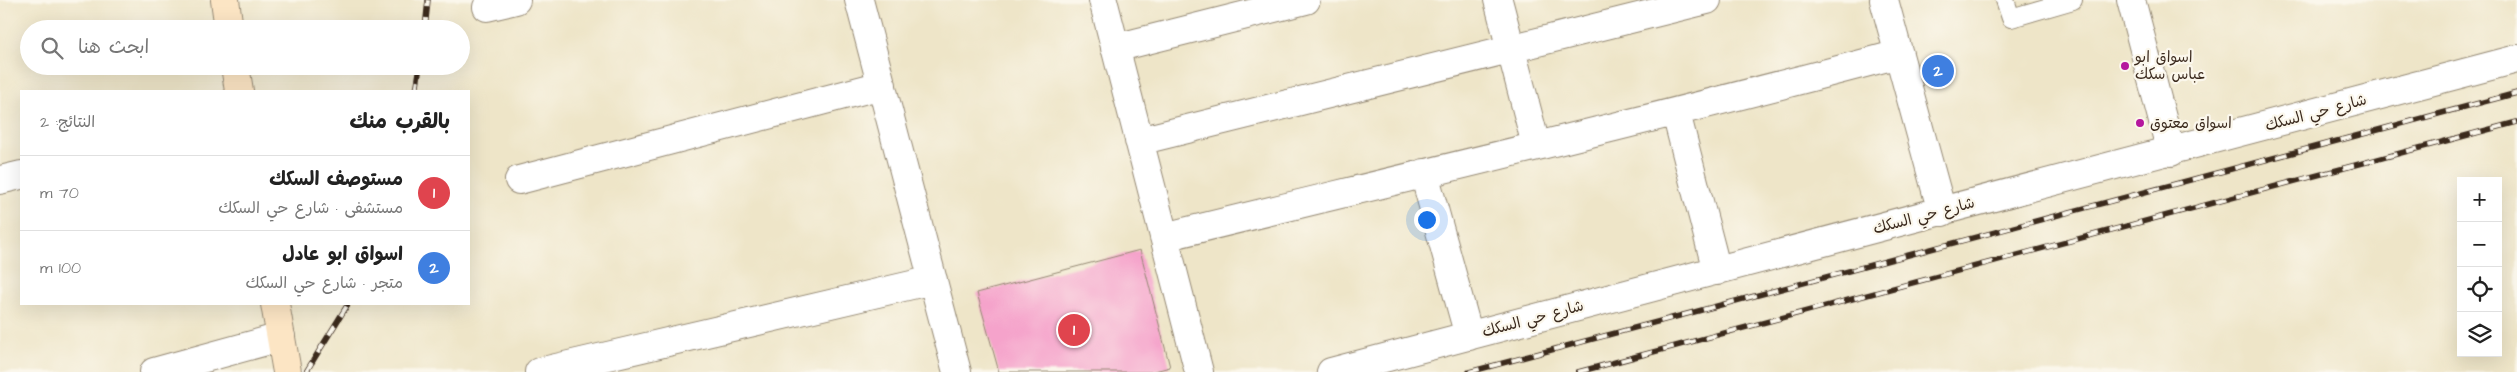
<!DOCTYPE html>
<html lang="ar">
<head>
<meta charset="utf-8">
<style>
	:root { --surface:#fff; --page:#f2f2f2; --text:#222; --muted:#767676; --line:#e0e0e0; --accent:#2563eb }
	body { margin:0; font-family:"Architects Daughter","Playpen Sans Arabic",sans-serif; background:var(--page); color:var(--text); direction:rtl }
	.controls { position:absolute; right:15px; bottom:15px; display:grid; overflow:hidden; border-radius:0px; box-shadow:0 5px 20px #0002 }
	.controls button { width:45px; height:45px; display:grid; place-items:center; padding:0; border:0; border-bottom:1px solid var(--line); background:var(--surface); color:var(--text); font:25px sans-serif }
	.you { position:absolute; left:1426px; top:219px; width:18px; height:18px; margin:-12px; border:4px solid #fff; border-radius:50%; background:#1a73e8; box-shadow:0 0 0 8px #1a73e833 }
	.badge { display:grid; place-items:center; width:32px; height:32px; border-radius:50%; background:var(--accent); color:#fff; font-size:16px; font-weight:700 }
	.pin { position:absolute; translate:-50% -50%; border:2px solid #fff; box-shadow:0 1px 5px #0006 }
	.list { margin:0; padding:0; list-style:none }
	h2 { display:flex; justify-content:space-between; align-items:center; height:65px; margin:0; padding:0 20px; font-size:21px }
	h2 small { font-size:16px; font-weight:400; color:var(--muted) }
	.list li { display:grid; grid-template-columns:32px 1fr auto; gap:15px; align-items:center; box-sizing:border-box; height:75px; padding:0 20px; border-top:1px solid var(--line) }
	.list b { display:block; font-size:19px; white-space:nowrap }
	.list p { margin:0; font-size:16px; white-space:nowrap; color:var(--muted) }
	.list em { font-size:16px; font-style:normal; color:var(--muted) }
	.icon { flex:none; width:28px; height:28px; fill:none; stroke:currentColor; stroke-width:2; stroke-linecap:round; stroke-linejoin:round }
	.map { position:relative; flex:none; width:2517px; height:372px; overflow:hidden; direction:ltr }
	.search { position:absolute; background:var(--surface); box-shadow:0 5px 20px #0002; left:20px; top:20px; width:450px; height:55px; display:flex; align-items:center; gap:12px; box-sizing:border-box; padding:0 18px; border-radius:28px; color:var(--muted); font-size:19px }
	.panel { position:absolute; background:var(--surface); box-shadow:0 5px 20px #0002; left:20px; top:90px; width:450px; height:215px; border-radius:0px; direction:rtl }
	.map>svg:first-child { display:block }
</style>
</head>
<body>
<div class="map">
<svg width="2517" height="372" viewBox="0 0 2517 372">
	<rect width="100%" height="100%" fill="#fbf7ec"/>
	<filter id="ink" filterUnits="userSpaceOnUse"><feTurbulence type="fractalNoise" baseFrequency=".02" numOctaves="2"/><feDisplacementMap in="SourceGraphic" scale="10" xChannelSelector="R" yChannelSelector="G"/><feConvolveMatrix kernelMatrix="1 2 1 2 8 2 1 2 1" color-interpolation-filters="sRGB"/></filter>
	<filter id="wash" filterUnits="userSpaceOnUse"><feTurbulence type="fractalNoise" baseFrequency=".0096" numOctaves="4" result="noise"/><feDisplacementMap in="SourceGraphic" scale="20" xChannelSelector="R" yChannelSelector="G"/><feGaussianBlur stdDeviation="1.12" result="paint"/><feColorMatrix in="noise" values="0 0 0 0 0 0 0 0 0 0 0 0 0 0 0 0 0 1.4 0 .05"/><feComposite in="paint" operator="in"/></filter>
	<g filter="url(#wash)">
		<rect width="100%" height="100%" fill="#eee5c8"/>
		<g id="blocks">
			<path fill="#f5a3cb" d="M1140,250L1170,367L1151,372H999L977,293Z"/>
		</g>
	</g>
	<g filter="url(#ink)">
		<use href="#blocks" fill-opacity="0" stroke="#948873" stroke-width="1"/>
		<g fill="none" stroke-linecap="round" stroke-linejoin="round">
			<defs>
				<path id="lane" d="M2005,0L2011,18L2073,0"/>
				<path id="street" d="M859,0L957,372
					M1103,0L1199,372
					M1498,0L1536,145
					M1884,0L1942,212
					M2131,0L2171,152
					M487,7L516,0
					M1115,48L1306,0
					M1676,113L1717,271
					M1139,141L1707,0
					M1424,173L1469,336
					M0,180L21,175
					M519,180L882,85
					M1164,237C1409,177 1655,119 1899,54
					M154,372L281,337
					M539,372L933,280
					M1331,372L2517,59"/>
				<path id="secondary" d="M225,0L229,29
					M235,66L239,91
					M275,304L287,372"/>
			</defs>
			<use href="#lane" stroke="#948873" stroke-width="20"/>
			<use href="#street" stroke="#948873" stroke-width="30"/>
			<use href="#secondary" stroke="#948873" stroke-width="30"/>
			<use href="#lane" stroke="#fff" stroke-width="18"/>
			<use href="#street" stroke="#fff" stroke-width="28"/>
			<use href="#secondary" stroke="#fce5c4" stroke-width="28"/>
			<defs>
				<path id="rail" d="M425,29L428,0
					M416,91L420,66
					M306,372L348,304
					M1469,372L2517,93
					M1578,372L2517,122"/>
			</defs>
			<use href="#rail" stroke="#3b2a1e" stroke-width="5.5"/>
			<use href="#rail" stroke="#fbf7ec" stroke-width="4" stroke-dasharray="11" stroke-linecap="butt"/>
		</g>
	</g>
	<g fill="#b5179e" stroke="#fbf7ec" stroke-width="2">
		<circle cx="2125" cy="66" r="5"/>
		<circle cx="2140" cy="123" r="5"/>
	</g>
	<g text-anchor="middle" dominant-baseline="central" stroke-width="4.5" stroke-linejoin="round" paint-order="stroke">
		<g font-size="15" fill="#3b2a1e" stroke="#fbf7ec" text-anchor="start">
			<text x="2135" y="57">اسواق ابو<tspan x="2135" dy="17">عباس سكك</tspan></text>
			<text x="2150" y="123">اسواق معتوق</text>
		</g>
		<g font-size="15" fill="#3b2a1e" stroke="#fbf7ec">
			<text transform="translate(2316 113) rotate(-15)">شارع حي السكك</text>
			<text transform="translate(1924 216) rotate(-15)">شارع حي السكك</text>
			<text transform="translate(1533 319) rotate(-15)">شارع حي السكك</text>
		</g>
	</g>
</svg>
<div class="controls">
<button>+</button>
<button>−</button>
<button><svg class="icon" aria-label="locate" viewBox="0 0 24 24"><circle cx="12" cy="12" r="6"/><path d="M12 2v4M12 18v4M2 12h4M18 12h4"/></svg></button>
<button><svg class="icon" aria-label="layers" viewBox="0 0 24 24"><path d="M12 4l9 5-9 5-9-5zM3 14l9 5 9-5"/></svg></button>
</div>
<div class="you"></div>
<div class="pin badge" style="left:1074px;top:330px;background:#e0444e">1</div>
<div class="pin badge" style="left:1938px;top:71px;background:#3f7fe0">2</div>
<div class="search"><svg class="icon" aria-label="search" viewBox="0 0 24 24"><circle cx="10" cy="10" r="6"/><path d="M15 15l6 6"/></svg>ابحث هنا</div>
<section class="panel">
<h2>بالقرب منك<small>النتائج: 2</small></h2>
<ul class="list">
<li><span class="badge" style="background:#e0444e">1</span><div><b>مستوصف السكك</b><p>مستشفى · شارع حي السكك</p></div><em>70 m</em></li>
<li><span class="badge" style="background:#3f7fe0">2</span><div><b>اسواق ابو عادل</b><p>متجر · شارع حي السكك</p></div><em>100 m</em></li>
</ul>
</section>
</div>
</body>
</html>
